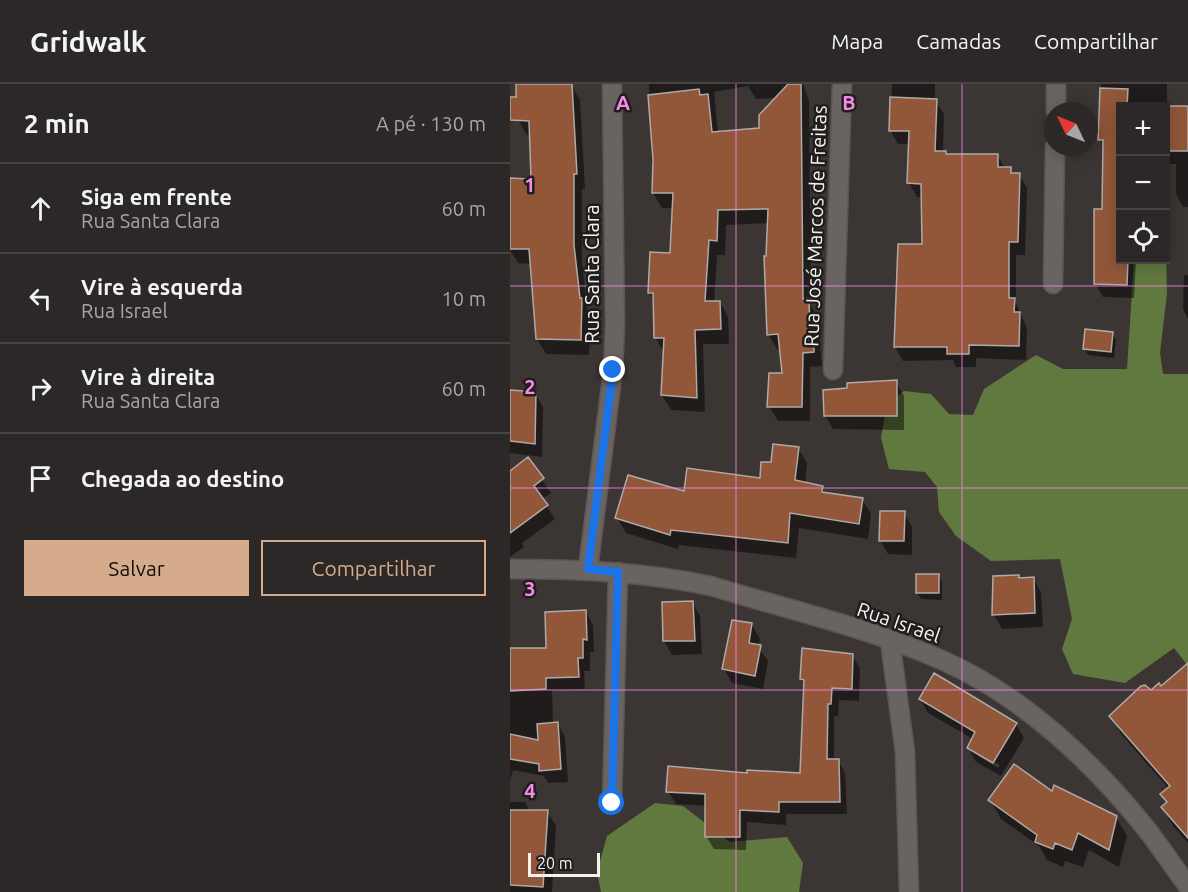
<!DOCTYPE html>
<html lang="pt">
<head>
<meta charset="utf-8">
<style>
	:root { --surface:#2c2827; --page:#383433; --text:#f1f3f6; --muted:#a6a6a7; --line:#484444; --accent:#d6ab8b }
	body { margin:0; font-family:Ubuntu,sans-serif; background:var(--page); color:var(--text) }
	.controls { position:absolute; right:18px; top:18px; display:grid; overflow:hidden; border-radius:0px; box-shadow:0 3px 15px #0003 }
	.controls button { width:54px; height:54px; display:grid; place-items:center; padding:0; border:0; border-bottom:2px solid var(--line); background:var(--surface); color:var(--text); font:30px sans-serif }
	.compass { position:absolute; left:534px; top:18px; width:54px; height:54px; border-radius:50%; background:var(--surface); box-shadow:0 3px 15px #0003; rotate:313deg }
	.scale { position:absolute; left:18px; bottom:15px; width:72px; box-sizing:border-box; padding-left:6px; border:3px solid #f4f1f0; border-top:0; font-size:16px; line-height:21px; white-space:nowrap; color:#f4f1f0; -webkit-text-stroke:4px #201e1d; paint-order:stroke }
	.stop { position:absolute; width:18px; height:18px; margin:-14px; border:4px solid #1a73e8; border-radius:50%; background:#fff }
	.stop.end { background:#1a73e8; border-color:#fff; box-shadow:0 2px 6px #0008 }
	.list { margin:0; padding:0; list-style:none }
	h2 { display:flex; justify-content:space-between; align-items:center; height:78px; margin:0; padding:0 24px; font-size:26px }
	h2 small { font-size:20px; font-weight:400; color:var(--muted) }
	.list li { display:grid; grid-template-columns:39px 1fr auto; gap:18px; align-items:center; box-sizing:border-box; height:90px; padding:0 24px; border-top:2px solid var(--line) }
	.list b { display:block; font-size:22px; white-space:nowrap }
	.list p { margin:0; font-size:20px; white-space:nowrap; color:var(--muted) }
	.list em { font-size:20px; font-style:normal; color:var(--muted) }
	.actions { display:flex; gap:12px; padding:18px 24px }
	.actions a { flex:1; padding:14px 0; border:2px solid var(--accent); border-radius:0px; text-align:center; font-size:21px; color:var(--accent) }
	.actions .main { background:var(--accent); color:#111 }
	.icon { flex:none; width:33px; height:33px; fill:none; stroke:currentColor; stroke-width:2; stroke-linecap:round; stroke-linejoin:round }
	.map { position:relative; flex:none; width:678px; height:808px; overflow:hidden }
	header { display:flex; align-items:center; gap:36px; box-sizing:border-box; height:84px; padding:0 30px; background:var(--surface); border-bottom:2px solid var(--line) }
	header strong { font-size:28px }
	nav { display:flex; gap:33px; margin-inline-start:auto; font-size:21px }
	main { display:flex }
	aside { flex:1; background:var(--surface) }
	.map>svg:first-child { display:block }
</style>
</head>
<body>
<header>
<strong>Gridwalk</strong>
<nav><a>Mapa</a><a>Camadas</a><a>Compartilhar</a></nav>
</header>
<main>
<aside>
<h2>2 min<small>A pé · 130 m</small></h2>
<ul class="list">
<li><svg class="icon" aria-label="ahead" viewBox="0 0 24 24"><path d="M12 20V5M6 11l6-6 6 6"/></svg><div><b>Siga em frente</b><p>Rua Santa Clara</p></div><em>60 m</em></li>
<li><svg class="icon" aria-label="left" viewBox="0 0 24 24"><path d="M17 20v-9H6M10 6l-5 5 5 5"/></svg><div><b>Vire à esquerda</b><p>Rua Israel</p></div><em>10 m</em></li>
<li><svg class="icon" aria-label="right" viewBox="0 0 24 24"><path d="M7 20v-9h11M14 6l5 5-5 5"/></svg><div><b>Vire à direita</b><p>Rua Santa Clara</p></div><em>60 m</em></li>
<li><svg class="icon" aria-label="arrive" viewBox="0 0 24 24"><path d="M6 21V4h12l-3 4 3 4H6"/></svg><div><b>Chegada ao destino</b></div></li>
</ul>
<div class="actions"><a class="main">Salvar</a><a>Compartilhar</a></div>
</aside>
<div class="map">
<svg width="678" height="808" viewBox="0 0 678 808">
	<rect width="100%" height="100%" fill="#3b3634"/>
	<path fill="#61793e" d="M656,172L657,209L650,269L653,290H678V582L664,564L615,599L563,590L552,565L562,535L550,475L481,477L446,452L429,428L427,403L415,388L379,385L371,354L377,320L394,307L421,310L439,330L463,331L474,305L526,271L553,285H617L624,176H656Z
		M145,719L173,722L220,758L277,753L293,779L289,808H91L87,788L97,752Z"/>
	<path fill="#0007" fill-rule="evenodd" d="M7,0L61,1L70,16L75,105H72V178L77,225L81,231L79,271L36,270L27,255L22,180L8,179L0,166V96L23,97L21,51H17L8,36Z
		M139,0H293L299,17L301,222L307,231L312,282L300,283V337H268L259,322L274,290L271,265H267L258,250L259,139L216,141L215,171H207L204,219L210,218L218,233L219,260H193L195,328L161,326L152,311L154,269L145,253L144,217L140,209L161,171L164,124H152L143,109ZM238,2L246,15L267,14L251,45L208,49L204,8Z
		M382,0H425V16L434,30L433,68L437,71L488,72L495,85L509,90L517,104L515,171H506V219L517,244L516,276L466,274V283H446L443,276L393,277L385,263L413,161V113H407L399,99L400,60H388L380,46Z
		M591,0H657V23H678V123H673L666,110V80H656V22H610V176H626L624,214L593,213L585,199L593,127L595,64L590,55Z
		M674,191H678V235L673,225Z
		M603,250L606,256L604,274L578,271L574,265Z
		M386,298L394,312V346L323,345L315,331L339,306Z
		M0,308L25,309L33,323L32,373L0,369Z
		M288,364L297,379L295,400L312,403L316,410L352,415L361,430L358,455L289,444L286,474L169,461L168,465L116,449L107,434L175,409L252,396L263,379Z
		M18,375L41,409L32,415L45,435L12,459L14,463L0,473V389Z
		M394,429L402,443V471L378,470L370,456Z
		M428,491L432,498V516L411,515L407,509Z
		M523,494L531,508L533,543L492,545L484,531Z
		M182,518L190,532L192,570L162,571L154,557Z
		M76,528L83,541L84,568H80V587H74L75,605L42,606L43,640H48L55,653L58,698L38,699L34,692L3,686L0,697V566L37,565Z
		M242,541L250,555L248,563L258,577L253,605L222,599L214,585Z
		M342,571L350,584L349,617L329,616L328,632H324V677L328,676L335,689L337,730H276V741L237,738L236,766L204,765L196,752L197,722L166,720L158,707L239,690H291L295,602L291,595Z
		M678,592V759L663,742L652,724L657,720L652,710L659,705L612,651L601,632L641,608Z
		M410,615L506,640L514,654L491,692L466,678L458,664L463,655L418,629ZM468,669L490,681L488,684L468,672Z
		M543,709L606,733L617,752L609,783L579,766L573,783L555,777L553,783L537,776L529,762L491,735L480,716Z
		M0,718H15L20,727H37L46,742L42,808H0Z"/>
	<path fill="#925739" stroke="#afa9a7" stroke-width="1.5" d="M6,0H62L67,90H64V161L70,214H72L71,256L26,255L19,165H0V94L21,95L19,37L0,36V13H6Z
		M278,0H291L293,215L299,214L300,249L304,248V268L293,269L292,323H257L259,289H272L268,250L257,251L254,172H256L258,125L208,126L207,157L199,156L195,217H210L211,245L185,246L187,314L151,311L154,254H144L143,209H138L140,168L160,169L163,109H142L143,76L138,11L189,5L190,11L198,10L202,48L249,44V31Z
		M590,4L618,5L617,22H610V176H618L617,201L584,200V125H592L593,56H588Z
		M380,13L427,15L425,67H436V70H488V83H501V89H510L508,158H499V214H505L504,228H510L509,262L459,261V270H437V263H384L388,160H412L411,100L397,99L399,47H379Z
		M656,22H678V67H656Z
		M575,245L603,248L601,268L573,265Z
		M387,296V332H314L313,306L337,304V299Z
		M0,306L26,308L25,360L0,357Z
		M263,360L289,363L285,396L313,402L312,408L353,414L349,440L280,429L278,459L161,446L160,451L105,434L118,391L174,407L177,384L250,394L251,378H261Z
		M18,373L34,394L24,402L38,421L0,449V387Z
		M370,427H395L394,457H369Z
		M406,490H429V509H406Z
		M509,491V494L524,493L525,529L482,531L483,492Z
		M183,517L185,557H153L152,518Z
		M76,526L77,556L73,555V574H68L69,593L36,594V605L0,607V564H36L35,528Z
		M222,536L242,539L239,559L251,561L245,592L212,585Z
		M292,564L343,570L342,605L322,604L321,620H318L317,675H329L330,718H269V728L230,726V753H195V710L156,708L158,682L237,689V686L290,689L294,596L290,595Z
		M678,579V754L651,723L657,718L650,710L660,702L599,632L631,602L635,601L641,606L649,599L651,602Z
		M424,589L507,639L483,679L457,664L465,648L409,615Z
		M48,638L51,685L29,687V680L0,675V650L28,656L27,640Z
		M504,680L542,707L544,701L607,732L599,766L568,749L562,766L545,759L543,765L525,758L527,751L478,716Z
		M0,726H38L33,803L0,801Z"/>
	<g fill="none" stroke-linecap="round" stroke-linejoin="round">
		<defs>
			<path id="minor" d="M546,27V0
				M543,200L545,63
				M323,286L332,0
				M0,485C68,485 135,488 201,502C279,526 360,544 434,577C514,613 584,679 638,747C652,765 664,784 678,802
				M78,485L103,286L105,242L102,0
				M380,557L395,668L399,808
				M102,719L108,488"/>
		</defs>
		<use href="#minor" stroke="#595553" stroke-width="21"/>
		<use href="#minor" stroke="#696462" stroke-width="18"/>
	</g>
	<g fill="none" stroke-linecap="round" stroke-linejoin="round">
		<path stroke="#1a73e8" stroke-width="8" d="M102,719L108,488L78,485L103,286"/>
	</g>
	<path fill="none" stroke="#f888ea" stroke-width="1.5" stroke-opacity="0.55" d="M226,0V808M452,0V808M0,202H678M0,404H678M0,606H678"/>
	<g text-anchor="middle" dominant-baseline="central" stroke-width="5" stroke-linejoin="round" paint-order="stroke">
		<g font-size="20" fill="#f4f1f0" stroke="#201e1d">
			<text transform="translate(305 142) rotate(-88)">Rua José Marcos de Freitas</text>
			<text transform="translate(81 190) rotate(-90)">Rua Santa Clara</text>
			<text transform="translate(389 538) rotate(19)">Rua Israel</text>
		</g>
	</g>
	<g font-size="20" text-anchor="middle" font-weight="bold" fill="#f888ea" stroke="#201e1d" stroke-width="5" stroke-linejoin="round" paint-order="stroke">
		<text x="113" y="26">A</text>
		<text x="339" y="26">B</text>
		<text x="20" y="108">1</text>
		<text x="20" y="310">2</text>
		<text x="20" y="512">3</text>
		<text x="20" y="714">4</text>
	</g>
</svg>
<div class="controls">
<button>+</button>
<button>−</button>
<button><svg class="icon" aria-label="locate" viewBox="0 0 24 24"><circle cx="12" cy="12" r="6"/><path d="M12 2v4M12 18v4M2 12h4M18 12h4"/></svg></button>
</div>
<svg class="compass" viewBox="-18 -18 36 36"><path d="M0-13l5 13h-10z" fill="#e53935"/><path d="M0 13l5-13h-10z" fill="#a6a6a7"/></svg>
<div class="scale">20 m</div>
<div class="stop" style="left:102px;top:719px"></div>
<div class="stop end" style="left:103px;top:286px"></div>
</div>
</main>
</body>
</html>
